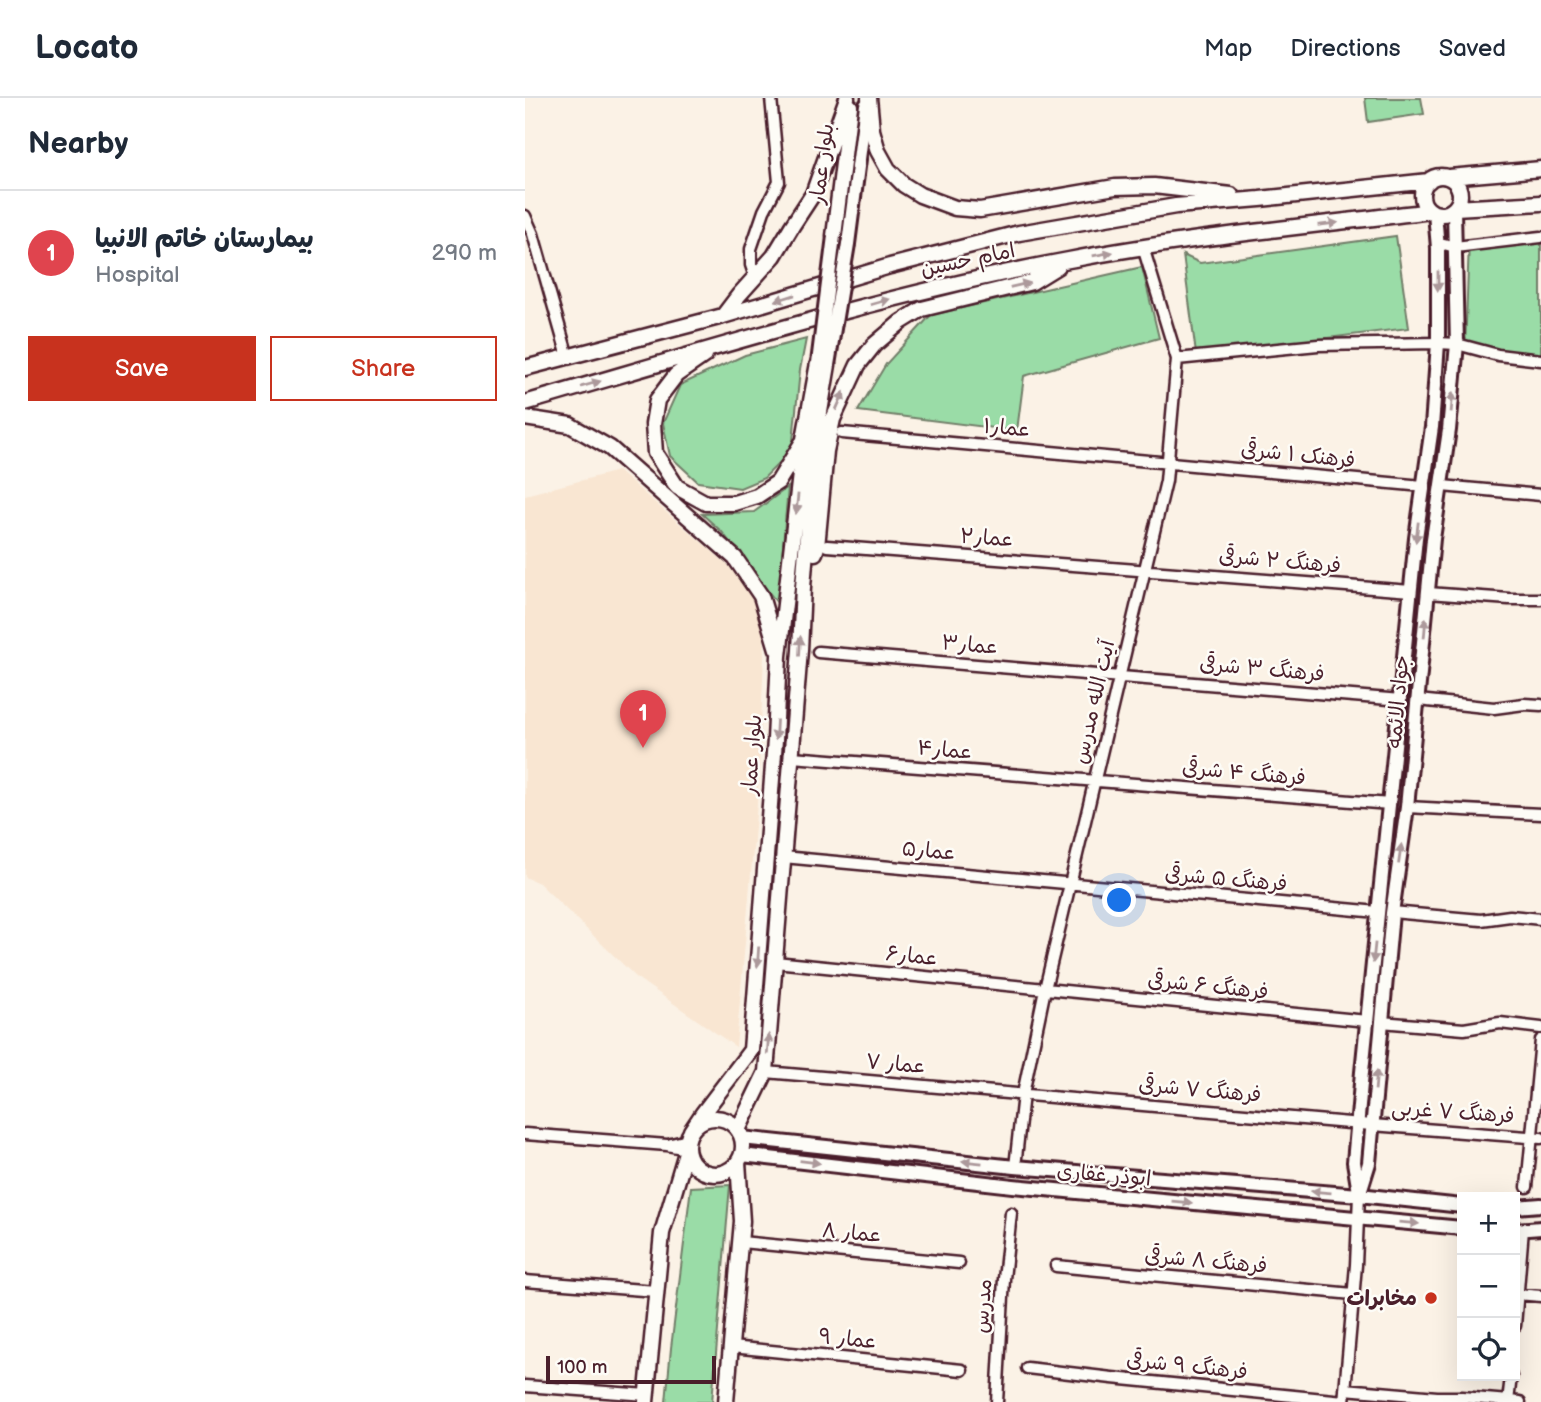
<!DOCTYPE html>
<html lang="en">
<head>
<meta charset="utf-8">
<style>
	:root { --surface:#fff; --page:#f2f2f3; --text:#1f2937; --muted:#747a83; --line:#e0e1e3; --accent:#c8321e }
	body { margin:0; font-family:"Balsamiq Sans","Playpen Sans Arabic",sans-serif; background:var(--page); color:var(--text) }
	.controls { position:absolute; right:21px; bottom:21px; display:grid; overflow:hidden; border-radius:0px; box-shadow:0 7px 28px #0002 }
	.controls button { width:63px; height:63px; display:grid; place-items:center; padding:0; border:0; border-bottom:2px solid var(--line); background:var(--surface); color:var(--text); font:35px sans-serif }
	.scale { position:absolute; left:21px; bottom:18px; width:170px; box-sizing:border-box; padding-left:7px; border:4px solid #4a1f2b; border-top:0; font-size:19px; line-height:24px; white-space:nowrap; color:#4a1f2b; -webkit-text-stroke:5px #fdfcf7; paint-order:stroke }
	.you { position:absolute; left:595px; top:803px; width:24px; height:24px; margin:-18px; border:5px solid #fff; border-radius:50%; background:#1a73e8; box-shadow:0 0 0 10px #1a73e833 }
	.badge { display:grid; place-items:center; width:46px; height:46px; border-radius:50%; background:var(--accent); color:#fff; font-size:23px; font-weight:700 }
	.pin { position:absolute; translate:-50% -58px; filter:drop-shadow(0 2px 4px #0008) }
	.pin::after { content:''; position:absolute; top:37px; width:24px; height:21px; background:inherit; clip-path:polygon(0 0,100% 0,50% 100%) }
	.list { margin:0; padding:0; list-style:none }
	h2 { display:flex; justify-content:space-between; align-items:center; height:91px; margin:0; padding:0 28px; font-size:30px }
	h2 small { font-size:23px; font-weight:400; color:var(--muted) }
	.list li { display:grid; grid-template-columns:46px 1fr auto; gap:21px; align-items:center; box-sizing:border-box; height:126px; padding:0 28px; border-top:2px solid var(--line) }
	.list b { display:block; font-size:26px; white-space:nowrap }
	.list p { margin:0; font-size:23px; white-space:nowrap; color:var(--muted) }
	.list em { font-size:23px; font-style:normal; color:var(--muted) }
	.actions { display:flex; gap:14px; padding:21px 28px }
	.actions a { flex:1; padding:16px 0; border:2px solid var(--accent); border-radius:0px; text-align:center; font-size:24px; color:var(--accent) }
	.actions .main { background:var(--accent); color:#fff }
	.icon { flex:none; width:38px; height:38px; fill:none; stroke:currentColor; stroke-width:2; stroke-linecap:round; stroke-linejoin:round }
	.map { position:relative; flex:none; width:1016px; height:1304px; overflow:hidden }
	header { display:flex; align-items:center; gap:42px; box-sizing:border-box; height:98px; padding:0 35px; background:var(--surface); border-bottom:2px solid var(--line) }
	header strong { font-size:33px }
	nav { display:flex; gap:38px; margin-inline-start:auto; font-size:24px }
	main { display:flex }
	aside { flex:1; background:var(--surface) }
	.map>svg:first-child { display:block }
</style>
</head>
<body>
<header>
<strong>Locato</strong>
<nav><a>Map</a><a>Directions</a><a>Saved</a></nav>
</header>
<main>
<aside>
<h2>Nearby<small></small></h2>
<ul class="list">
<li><span class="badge" style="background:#e0444e">1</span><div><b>بیمارستان خاتم الانبیا</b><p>Hospital</p></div><em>290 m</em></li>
</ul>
<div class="actions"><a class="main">Save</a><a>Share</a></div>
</aside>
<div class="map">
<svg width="1016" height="1304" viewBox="0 0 1016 1304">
	<rect width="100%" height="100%" fill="#fbf2e6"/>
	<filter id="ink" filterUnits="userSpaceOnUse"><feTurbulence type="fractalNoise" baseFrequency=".0143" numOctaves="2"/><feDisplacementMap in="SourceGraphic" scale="14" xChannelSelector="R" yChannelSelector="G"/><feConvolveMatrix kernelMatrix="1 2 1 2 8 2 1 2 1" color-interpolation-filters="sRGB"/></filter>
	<g filter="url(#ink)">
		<path fill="#f9e6d2" d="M93,373L203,467L227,499L238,534L239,558L233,694L211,949L112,880L14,785L0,779V397Z"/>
		<path fill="#9adca7" stroke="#727e69" stroke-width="2" d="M840,0H896L899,16L843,24Z
			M871,138L884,230L671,256L658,157L675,165Z
			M1016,139V259L940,252L944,144Z
			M617,169L634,240L499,278L492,333L333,313L361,266L406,217Z
			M281,241L275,272L268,343L264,355L239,380L215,390L173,384L145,358L138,325L155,287L220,257Z
			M263,389L253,506L197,434L177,416L229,414Z
			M205,1087L187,1304H141L146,1250L166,1089Z"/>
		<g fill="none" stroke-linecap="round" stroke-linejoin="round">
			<defs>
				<path id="minor" d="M0,118L8,136L43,259
					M913,150L919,146L930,149L1016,139
					M230,179L226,167V151L239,113L254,84L246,0
					M652,261L793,247L913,245L932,246L973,257L1016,262
					M317,335L898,388
					M917,388L1016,397
					M302,448L886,493
					M903,495L984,501H1016
					M293,554L876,602
					M893,602L969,610L999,606L1016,607
					M267,659L865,706
					M882,709L1016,716
					M258,759L853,814
					M867,814L956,822L985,818L1016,821
					M250,864L842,923
					M856,924L939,931L975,925L1016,930
					M241,974L847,1027L1016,1040
					M0,1036L142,1047L162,1051
					M146,1046L163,1042
					M490,1069L498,996L520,891L641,383L652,261L618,149
					M1002,1089L1016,942
					M216,1144L434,1165
					M531,1168L828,1196
					M0,1183L131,1193
					M992,1196L1016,1198
					M990,1228L998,1131
					M206,1249L437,1272
					M502,1270L587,1280L819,1303
					M0,1288L122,1297
					M820,1291L912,1299H937L995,1304
					M472,1304L479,1181L486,1115
					M819,1304L831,1167L834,1097
					M983,1304L986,1278"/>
				<path id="tertiary" d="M323,146L341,7
					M217,1040L490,1069L834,1097L937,1108
					M217,1057L488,1088L937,1130
					M834,1094L829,1064L837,974L891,440L907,329L913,245V150L910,115
					M834,1097L844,1065L867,815L882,709L908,441L924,332L932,246L929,112
					M990,1109L1016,1107
					M990,1132L1016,1130"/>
				<path id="secondary" d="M344,0L347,32L353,53L363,71L379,87L395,97L430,110L455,112L590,89L629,88L706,97
					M897 97a19 19 0 1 1 38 0a19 19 0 1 1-38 0Z
					M924,79L1016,71
					M930,110L1016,105
					M309,138L325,8
					M198,218L214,197L249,158L267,128L288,96L322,0
					M180,257L151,277L132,302L128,326L130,355L152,389L181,405H209L232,398L253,384L277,345
					M0,270L198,218L365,168L494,135L651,108L735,101L904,83
					M0,305C180,253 359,196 544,162C664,139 786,128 906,113
					M0,320L45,327L85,350L210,460L236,498L252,551
					M290,455L292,449L301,353L308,321L333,267L349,247L376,224L397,211L507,184L533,168
					M162 1048a28 28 0 1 1 56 0a28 28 0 1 1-56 0Z
					M213,1032L241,974L275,552L278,489L290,343L303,267
					M166,1033L178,1015L226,952L250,642L254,558L279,341L293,265
					M121,1304L137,1135L162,1051
					M201,1304L217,1123L213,1064"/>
			</defs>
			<use href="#minor" stroke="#4a1f2b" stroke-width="15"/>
			<use href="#tertiary" stroke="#4a1f2b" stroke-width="18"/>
			<use href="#secondary" stroke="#4a1f2b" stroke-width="19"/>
			<use href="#minor" stroke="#fdfcf7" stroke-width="10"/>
			<use href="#tertiary" stroke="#fdfcf7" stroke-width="12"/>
			<use href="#secondary" stroke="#fdfcf7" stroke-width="14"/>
			<defs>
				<path id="tertiary-bridge" d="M293,265L309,138
					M303,267L323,146"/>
			</defs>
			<use href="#tertiary-bridge" stroke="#4a1f2b" stroke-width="18" stroke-linecap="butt"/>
			<use href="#tertiary-bridge" stroke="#fdfcf7" stroke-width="12"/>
		</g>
		<defs><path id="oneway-solid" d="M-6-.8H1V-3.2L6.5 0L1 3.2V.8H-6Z" transform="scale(1.75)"/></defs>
		<g fill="#ac999b">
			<use href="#oneway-solid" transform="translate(803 126) rotate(-7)"/>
			<use href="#oneway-solid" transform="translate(578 156) rotate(-10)"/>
			<use href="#oneway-solid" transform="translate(913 183) rotate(90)"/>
			<use href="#oneway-solid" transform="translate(495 187) rotate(-13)"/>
			<use href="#oneway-solid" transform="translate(260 200) rotate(163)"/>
			<use href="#oneway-solid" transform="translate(355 204) rotate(-16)"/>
			<use href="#oneway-solid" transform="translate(66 286) rotate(-16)"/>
			<use href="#oneway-solid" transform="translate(315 303) rotate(-66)"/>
			<use href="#oneway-solid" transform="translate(927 304) rotate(-85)"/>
			<use href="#oneway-solid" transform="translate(272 406) rotate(96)"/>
			<use href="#oneway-solid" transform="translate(892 434) rotate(97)"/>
			<use href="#oneway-solid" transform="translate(900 530) rotate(-85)"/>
			<use href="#oneway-solid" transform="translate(275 548) rotate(-87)"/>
			<use href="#oneway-solid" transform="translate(251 632) rotate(93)"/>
			<use href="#oneway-solid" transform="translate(875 756) rotate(-82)"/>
			<use href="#oneway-solid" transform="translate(849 855) rotate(96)"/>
			<use href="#oneway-solid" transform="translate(233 859) rotate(94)"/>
			<use href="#oneway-solid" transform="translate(243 946) rotate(-86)"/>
			<use href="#oneway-solid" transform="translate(851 982) rotate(-85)"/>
			<use href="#oneway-solid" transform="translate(285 1064) rotate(7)"/>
			<use href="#oneway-solid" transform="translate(447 1064) rotate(-174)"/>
			<use href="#oneway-solid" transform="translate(796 1094) rotate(-175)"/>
			<use href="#oneway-solid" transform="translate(657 1104) rotate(5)"/>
			<use href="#oneway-solid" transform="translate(884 1125) rotate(5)"/>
		</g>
	</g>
	<circle fill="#c8321e" stroke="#fdfcf7" stroke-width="2.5" cx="906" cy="1200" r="7"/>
	<g text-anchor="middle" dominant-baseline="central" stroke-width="5" stroke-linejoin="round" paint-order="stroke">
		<g font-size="21" fill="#4a1f2b" stroke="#fdfcf7">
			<text transform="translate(297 66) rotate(-83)">بلوار عمار</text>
			<text transform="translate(443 162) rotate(-12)">امام حسین</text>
			<text transform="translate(482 330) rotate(5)">عمار۱</text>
			<text transform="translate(773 357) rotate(6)">فرهنک ۱ شرقی</text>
			<text transform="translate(462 440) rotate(4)">عمار۲</text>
			<text transform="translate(755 463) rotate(5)">فرهنگ ۲ شرقی</text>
			<text transform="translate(445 547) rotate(5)">عمار۳</text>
			<text transform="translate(737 571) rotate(5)">فرهنگ ۳ شرقی</text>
			<text transform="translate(569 604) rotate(-77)">آیت الله مدرس</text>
			<text transform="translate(873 604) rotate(-85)">جواد الائمه</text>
			<text transform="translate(420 652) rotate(5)">عمار۴</text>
			<text transform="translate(227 657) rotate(-86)">بلوار عمار</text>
			<text transform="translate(719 675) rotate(5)">فرهنگ ۴ شرقی</text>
			<text transform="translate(404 753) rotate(5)">عمار۵</text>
			<text transform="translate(701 781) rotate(5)">فرهنگ ۵ شرقی</text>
			<text transform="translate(387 858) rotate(6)">عمار۶</text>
			<text transform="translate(683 888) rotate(6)">فرهنگ ۶ شرقی</text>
			<text transform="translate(371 966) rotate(5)">عمار ۷</text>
			<text transform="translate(675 992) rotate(5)">فرهنگ ۷ شرقی</text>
			<text transform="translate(928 1014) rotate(4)">فرهنگ ۷ غربی</text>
			<text transform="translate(579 1077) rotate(5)">ابوذر غفاری</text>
			<text transform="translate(327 1135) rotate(5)">عمار ۸</text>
			<text transform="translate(681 1163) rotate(5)">فرهنگ ۸ شرقی</text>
			<text transform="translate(458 1208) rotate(-86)">مدرس</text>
			<text transform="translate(323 1241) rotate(6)">عمار ۹</text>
			<text transform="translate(662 1268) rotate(6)">فرهنگ ۹ شرقی</text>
		</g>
		<g font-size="21" font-weight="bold" fill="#4a1f2b" stroke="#fdfcf7" text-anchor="end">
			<text x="892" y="1200">مخابرات</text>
		</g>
	</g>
</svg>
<div class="controls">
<button>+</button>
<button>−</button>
<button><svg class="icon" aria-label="locate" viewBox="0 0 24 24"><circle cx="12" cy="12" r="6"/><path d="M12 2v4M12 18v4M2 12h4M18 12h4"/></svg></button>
</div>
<div class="scale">100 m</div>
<div class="you"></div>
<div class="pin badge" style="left:118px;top:650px;background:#e0444e">1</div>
</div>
</main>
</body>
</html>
